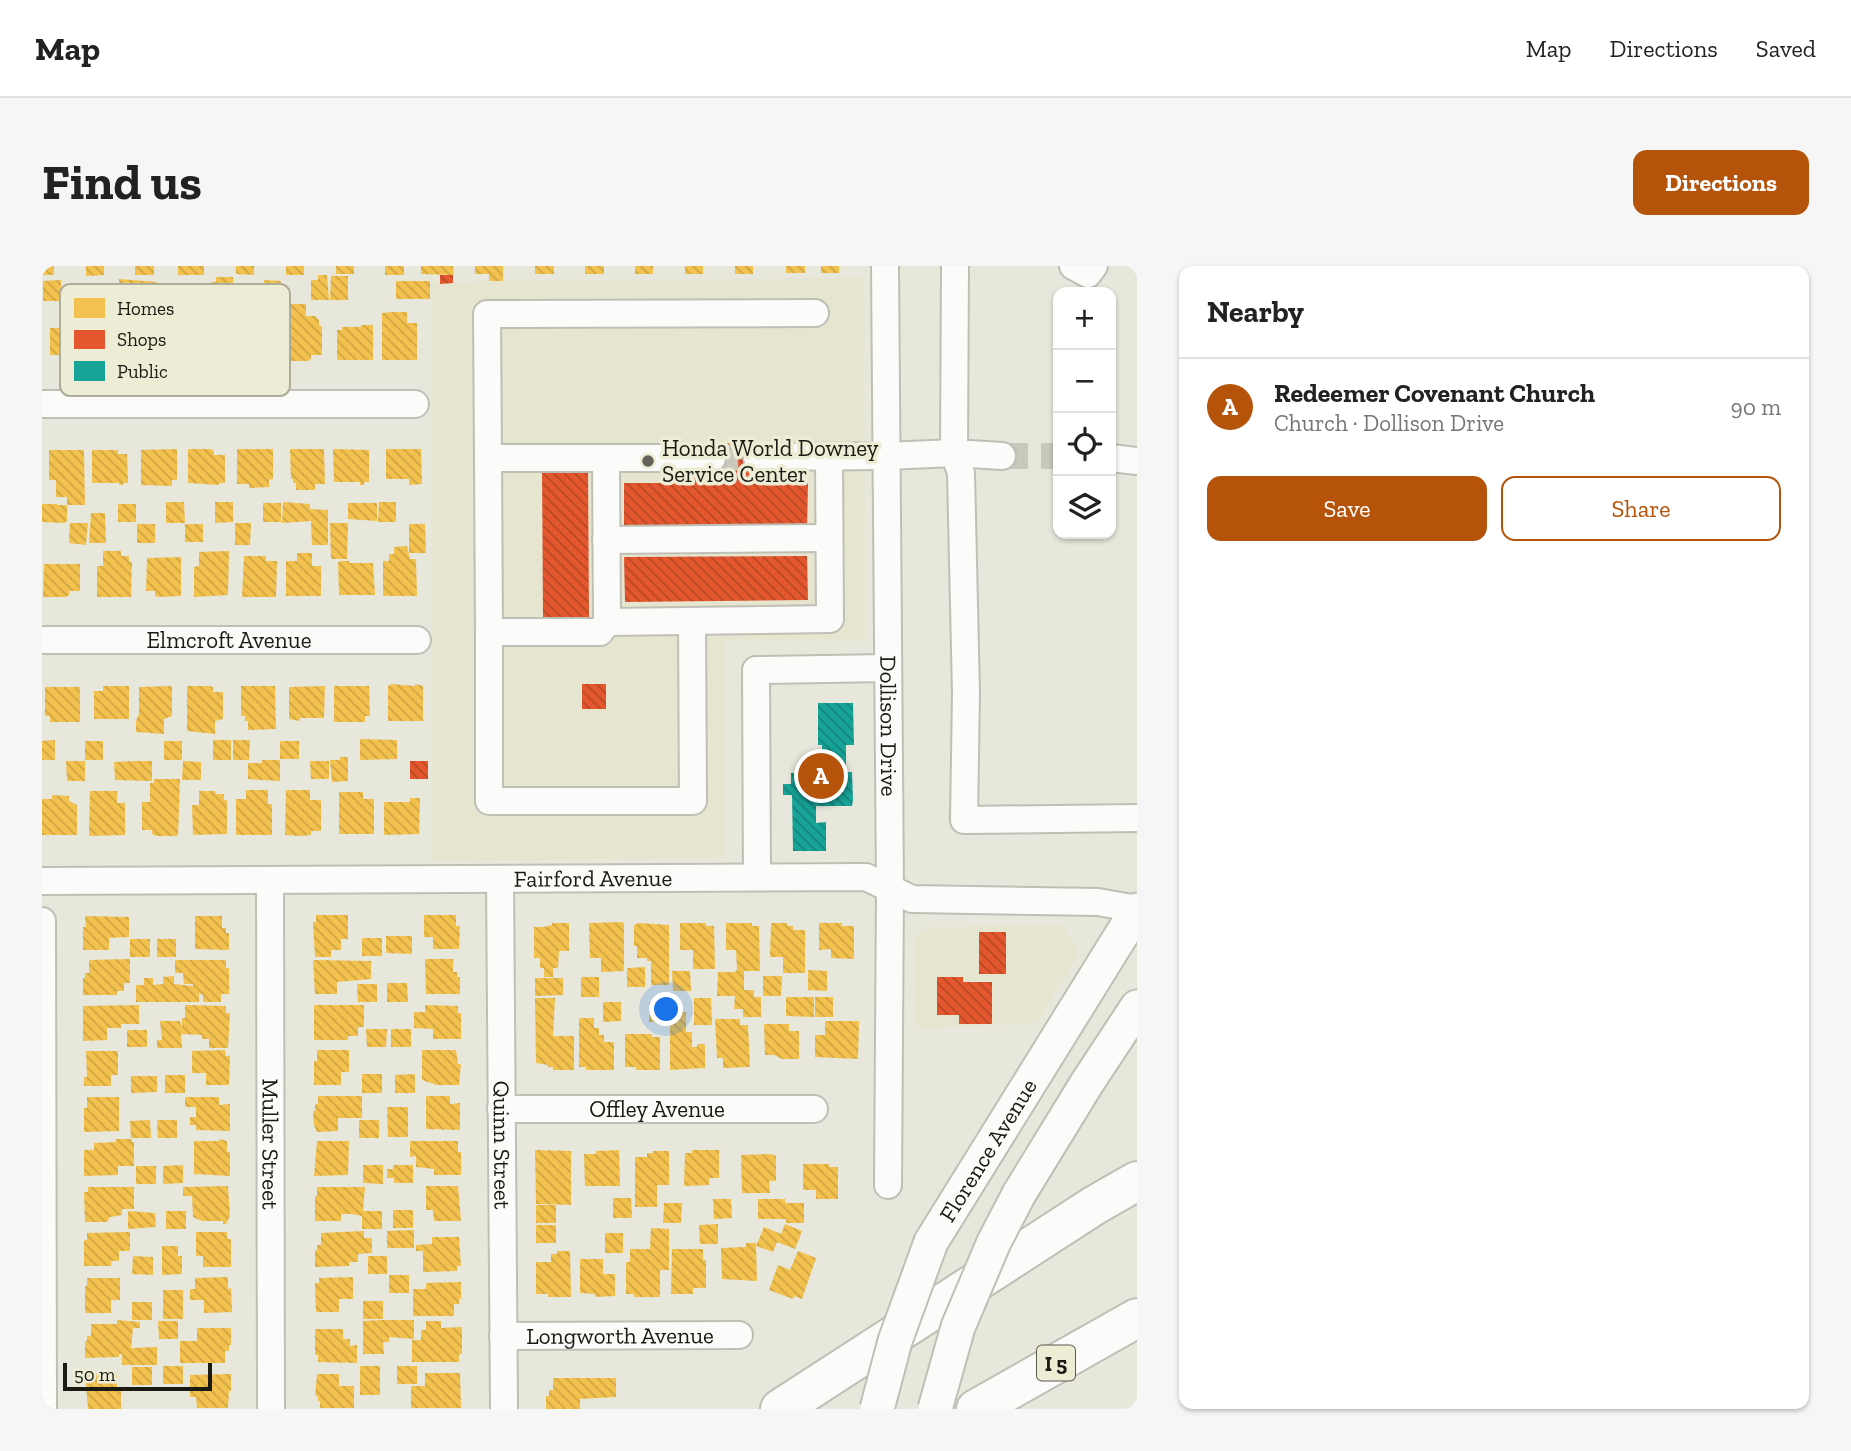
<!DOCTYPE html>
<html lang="en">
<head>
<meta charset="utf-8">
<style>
	:root { --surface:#fff; --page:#f6f6f6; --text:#222; --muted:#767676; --line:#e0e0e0; --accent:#b45309 }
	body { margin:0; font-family:"Zilla Slab",serif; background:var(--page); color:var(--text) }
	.controls { position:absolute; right:21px; top:21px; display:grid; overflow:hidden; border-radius:14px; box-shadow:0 2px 5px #0004 }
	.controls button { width:63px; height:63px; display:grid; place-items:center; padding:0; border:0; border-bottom:2px solid var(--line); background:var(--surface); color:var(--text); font:35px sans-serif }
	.scale { position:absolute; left:21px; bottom:18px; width:149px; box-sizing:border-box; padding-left:7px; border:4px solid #1a1a12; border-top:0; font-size:19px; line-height:24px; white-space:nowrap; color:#1a1a12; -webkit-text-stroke:5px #edecd5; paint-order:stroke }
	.you { position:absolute; left:625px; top:744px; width:24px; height:24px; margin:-18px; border:5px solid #fff; border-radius:50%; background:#1a73e8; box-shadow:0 0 0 10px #1a73e833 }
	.badge { display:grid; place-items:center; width:46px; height:46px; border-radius:50%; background:var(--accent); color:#fff; font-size:23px; font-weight:700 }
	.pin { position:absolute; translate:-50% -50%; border:4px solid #fff; box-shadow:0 2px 7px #0006 }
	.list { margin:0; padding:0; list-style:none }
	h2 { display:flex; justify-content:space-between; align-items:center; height:91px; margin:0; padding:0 28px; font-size:30px }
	h2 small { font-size:23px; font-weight:400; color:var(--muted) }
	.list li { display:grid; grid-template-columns:46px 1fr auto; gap:21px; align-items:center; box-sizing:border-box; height:98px; padding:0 28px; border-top:2px solid var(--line) }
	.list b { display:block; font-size:26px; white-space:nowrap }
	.list p { margin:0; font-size:23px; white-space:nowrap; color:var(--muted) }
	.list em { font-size:23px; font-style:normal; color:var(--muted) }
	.actions { display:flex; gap:14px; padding:21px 28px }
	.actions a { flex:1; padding:16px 0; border:2px solid var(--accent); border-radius:14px; text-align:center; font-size:24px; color:var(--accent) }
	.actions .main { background:var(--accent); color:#fff }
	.icon { flex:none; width:38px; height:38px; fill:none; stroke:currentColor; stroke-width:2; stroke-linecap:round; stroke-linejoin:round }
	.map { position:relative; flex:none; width:1095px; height:1143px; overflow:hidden; border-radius:14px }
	header { display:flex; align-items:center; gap:42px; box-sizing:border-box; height:98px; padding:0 35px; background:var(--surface); border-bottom:2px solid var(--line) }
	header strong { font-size:33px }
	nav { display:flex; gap:38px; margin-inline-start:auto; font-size:24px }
	.intro { display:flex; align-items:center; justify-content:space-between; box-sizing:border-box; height:168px; padding:0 42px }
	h1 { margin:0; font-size:49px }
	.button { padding:18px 32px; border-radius:14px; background:var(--accent); color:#fff; font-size:24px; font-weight:700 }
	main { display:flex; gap:42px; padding:0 42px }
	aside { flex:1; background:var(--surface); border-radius:14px; box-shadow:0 2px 5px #0004 }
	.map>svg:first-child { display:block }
</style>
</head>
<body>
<header>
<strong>Map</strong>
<nav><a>Map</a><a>Directions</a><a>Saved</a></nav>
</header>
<div class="intro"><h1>Find us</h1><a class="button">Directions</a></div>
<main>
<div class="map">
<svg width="1095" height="1143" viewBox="0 0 1095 1143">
	<defs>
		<pattern id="homes-back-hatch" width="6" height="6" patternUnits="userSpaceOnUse" patternTransform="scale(1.75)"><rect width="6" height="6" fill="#f2c14e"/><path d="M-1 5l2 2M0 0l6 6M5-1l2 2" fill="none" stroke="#cfa543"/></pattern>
		<pattern id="shops-back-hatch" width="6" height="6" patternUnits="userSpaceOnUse" patternTransform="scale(1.75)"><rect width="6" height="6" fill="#e4572e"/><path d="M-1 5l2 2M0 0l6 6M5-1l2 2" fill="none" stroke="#b84726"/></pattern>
		<pattern id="public-back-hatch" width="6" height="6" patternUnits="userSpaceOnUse" patternTransform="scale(1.75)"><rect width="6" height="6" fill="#17a398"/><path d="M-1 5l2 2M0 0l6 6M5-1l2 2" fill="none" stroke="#14847b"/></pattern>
	</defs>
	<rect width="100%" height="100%" fill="#e7e7db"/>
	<path fill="#e6e5cf" d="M822,12L823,373L682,374V592L390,595L389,16Z
		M1021,660L1036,688L994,757L874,762V675L879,665L889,661Z"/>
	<path fill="url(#homes-back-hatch)" d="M0,0H12V9H0Z
		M44,0H62V9L44,10Z
		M93,0H112V9H93Z
		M136,0H162V9H136Z
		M194,0H212V9L194,8Z
		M244,0H262V9H244Z
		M294,0H312V8H294Z
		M343,0H362V9H343Z
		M379,0H411L412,9L379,8Z
		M433,0H461V15H447V8H433Z
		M493,0H512V8H493Z
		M543,0H562V8H543Z
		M593,0H611V8H593Z
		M643,0H661V8H643Z
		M693,0H711V8H693Z
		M744,0H763V7H744Z
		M779,0H797V7H779Z
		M276,9H285L287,34H269V14H276Z
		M289,10H306V34H288Z
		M174,11H191L192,34H169V16H174Z
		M77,13L115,16L114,34L77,35Z
		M19,14V35H1V15Z
		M222,14L239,15L238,34H222Z
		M354,15H388V33H354Z
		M245,38H264V50H273L277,54V59L280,61V89H269V93L266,95H243V48H245Z
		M350,46H365V57H375V94H340V47Z
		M17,48H44L45,95H22V93H19V89H8V62H17Z
		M319,59H331V94H295V64H300V61H319Z
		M135,183V214H130V220L99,219V184Z
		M146,183H169L172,185V189H183V217H177V219L146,217Z
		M195,183H231V213L227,214V221L207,222V218H195Z
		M248,183H282L283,218H273V224H254V217H251V213H249Z
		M291,183L327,184V216H322V219H318V216H292Z
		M344,183H379L380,218L367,219V213H344Z
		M7,184H42L43,239H25V255L22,257L0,256V238H15V239H25V231H14V214H7Z
		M50,184H76V188H85L86,217H81V219H77V217H50Z
		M124,236H142L143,257H124Z
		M173,236H191V256L173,257Z
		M241,236L268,238V243L286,244V279H270L269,255L240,257Z
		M337,236H354V256H336Z
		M221,237H239V256H221Z
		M306,237H335V255L306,253Z
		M76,238H94V256H76Z
		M49,247H63L64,277H47Z
		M28,257H46L44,279L27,277Z
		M193,257H209L208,279H193Z
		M288,257H306L305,293H289Z
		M95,258H113V277H95Z
		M143,258H161V276H143Z
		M367,258H383L384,287H367Z
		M365,280L368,293H374L375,330H341V295H347V288H352V281Z
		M61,285H79V290H87V296H90L89,331H55V300H61Z
		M187,285L186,329L152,331V301L157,300V286Z
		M255,287H270V300H279V330H244V295H255Z
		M202,290H224V295H235L234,331H200Z
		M139,291V330L117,331L113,330V325H104L105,292Z
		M298,295H307V297H331L333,329H297L296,297Z
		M2,298H38V325H27V329L24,331H1Z
		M349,418L373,420V418L381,420V455H346V420Z
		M61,420H87V453H52V425H61Z
		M130,420V450L122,453V468L94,466V455L97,448V421Z
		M145,420H167L171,421V426H181V453L173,455V468L145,465Z
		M199,420H233L234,463L206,464V455H203V450H199Z
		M283,420L282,452H258V455L247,453V421Z
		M292,420H327L328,450H323V456H292Z
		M3,421H38V456H8V450H3Z
		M318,473L355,474V493L318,494Z
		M13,474V494H0V475Z
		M171,474H189V494H171Z
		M191,474H208L207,494H191Z
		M43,475H61V494H43Z
		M122,475H140V494H122Z
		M238,475H257V493H238Z
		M298,491H306V515L290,516L288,494H298Z
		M220,494H238V515L206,513V497H220Z
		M24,495H43V515H25Z
		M92,495H110V515L73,514L72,496Z
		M141,495L159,496V514H140Z
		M268,495H287V513H269Z
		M112,513H138L136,570H114L110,568V564H100V536H108V517H112Z
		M204,524H226V538H230V569H194V533H204Z
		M244,524H268V534H279V565H269V569L259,570L243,569Z
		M48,525H75V537H83V569L47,570Z
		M157,525H173L174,528H182V534H185V568L151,569L150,539H157Z
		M297,526H321V533H332V568H297Z
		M10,529L27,530V535L35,539V569H0V533H10Z
		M368,532H378L377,568L342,569V536H368Z
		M274,649H306V673H299V684H289V691H273L271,656H274Z
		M382,649H414V660H418L417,683H391V671H382Z
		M43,650L87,651V671L67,672V684H41V661H44Z
		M153,650H180V662H184V667H187V684L153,683Z
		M579,656L582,657V705L559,706V692H548L547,657Z
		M510,657H527V685H517L516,702H511V711H502V702H498V692H492V661H502L510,659Z
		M597,657L627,659V719H609V695H605V692H595V680H592V659Z
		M638,657H664V660H672L673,703H651V684H638Z
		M684,657H710V660H717L718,705H702V724H712V731H719V751H701V743H692L693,730H675L676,706H693L695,704L694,684H684Z
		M729,657H745V660H751V664H763V707H741V691H728Z
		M777,657H800V660H812V693L789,692V683L777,684Z
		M344,670H370V688L344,687Z
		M320,672H340V690H320Z
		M88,673H108V691H88Z
		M115,673H134V691H115Z
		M88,693V717H82V725H75V729H41V712H43V707H47V694Z
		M383,693H411V706H415V711H418V728H384Z
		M133,694H184V702H187V728H179V736H161V729L157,727V736H94V719H102V712H111V719L121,718V711L132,710V718L151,720V718H142L141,707H133Z
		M271,694L329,695V713L295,716V728H273Z
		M603,701V721H585V702Z
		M766,704L785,705V725L766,724Z
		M630,705H648L649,725H631Z
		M721,710H740L739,730H721Z
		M539,711H557V731H539Z
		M493,712H521V729L493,730Z
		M345,717H365L366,736H345Z
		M315,718H335V736H316Z
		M744,731H772V751L744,750Z
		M773,731H791V751H773Z
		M493,732H513L511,770H532V804H511V801H506V799L494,797Z
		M652,732H669L670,759H652Z
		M561,736H579V755L561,756Z
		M607,736H625V756H607Z
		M97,739V758H79V762H65V774L41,775V740Z
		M143,739L184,740V747H188L186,782H167V773H160V769L139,768L140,782H115V774H120L118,755H138L140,763V752H143Z
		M272,739H322V761H316V770H306V774H272Z
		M383,739L416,740V747H419V773H391V763L372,762V746H383Z
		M628,746H644V766H650V781H655V778H662L663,780V802L628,804Z
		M537,752H552V762H557V769H562V776H572V804H544V801H537Z
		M673,753H698V759H706L708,801L681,802V792H675Z
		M783,755H817L816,793L773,791V769H783Z
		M722,758H747V765H757V793H740L732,789H723Z
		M324,763H345L344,781H325Z
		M349,763H369V781H349Z
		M85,764H105V781H85Z
		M583,768H610V771H618V804H594V801H583Z
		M183,784L184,790H188L187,819H164V807H150V785Z
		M275,784H307V806H299V819H272V795H275Z
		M380,784H414L416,798H419L417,819H395L380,814Z
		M44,785H76V809H69V820H42V811H45Z
		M320,808H340V827H320Z
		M373,808V827H353V809Z
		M123,809H143V827H123Z
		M89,810H115V826L89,827Z
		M276,830H320V852H296V865L275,866L272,859L271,845H273V838H276Z
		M384,830H408V838L418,837V864L384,863Z
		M45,831H77V865L42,866V842H45Z
		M143,831H177V839L188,838V865L154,864V859H148V851H154V841H143Z
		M345,841H366V871H346Z
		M108,854L109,872H89L88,855Z
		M115,854H135V872H116Z
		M317,854H337V872H317Z
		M74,873H90V876H92V900H76V909L42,910V884H52V877L74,876Z
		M177,873L185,875V886H188V910L152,908V875H177Z
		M275,875H307L306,909L272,910Z
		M368,875H416V886H419V909H392V903L374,901V890L368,891Z
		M493,884L529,885V939L494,938Z
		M577,884L578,920H543L542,888H554V885Z
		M650,884H677V912H667V919L642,920L643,887H650Z
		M611,885H627V919H615V941H593V891H605V887H611Z
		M728,888L734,890V915H727L728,927H700L699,889Z
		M761,898H787V901H796V933H774V924H761Z
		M141,899V917L121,918V900Z
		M321,899H341V918L321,917Z
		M351,899H371V917H352V912H345V903H351Z
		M94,900H114V918H94Z
		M186,920L188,950L184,958H181V955H160L151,951L150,930H141V921Z
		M384,920H416L419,955H392L391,944H384Z
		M46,921H92V943H80V949L68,951L65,956H43L42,926H46Z
		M275,921H323L321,945H340V963H320V950L309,948H299V955H273V930H275Z
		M571,932H589L590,952H571Z
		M671,933H689L690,952L672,953Z
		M716,933H743V937H762V957H744V953H716Z
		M622,937H640L639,957H621Z
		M494,939H514V957H494Z
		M351,944H371V962H351Z
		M86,945L113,947L114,961L86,963Z
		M124,945H144V963H124Z
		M676,958V978H658L657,959Z
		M743,958L760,965L753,983L735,976L731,986L714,980L722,961L739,968Z
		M494,959H514V977H494Z
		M609,962L627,963V1004H618V1031H592V1028H584V996H588V983H608Z
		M372,964V982H345V965Z
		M322,965V972H330V987L316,988V996H307V1000L273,1001V984H275V979H279V967Z
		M88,966V985H77V995H69V1000H42V974H45V967Z
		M154,966H185V973H189V1001H161V990H154Z
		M563,967H581V987H563Z
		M390,971H417L419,1000H415V1005L381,1006V985H374V979L390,978Z
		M704,977H714L715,1015L680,1013L679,982L704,981Z
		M120,980H136V990H140V1008L120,1009Z
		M630,983H661V994H664V1022H651V1028H629Z
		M515,985H528L529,1031H506V1028H494V996H509V988H515Z
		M756,985L774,992L760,1033L752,1030L751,1033L727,1024L736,999L748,1004Z
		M91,990L111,991V1009L90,1008Z
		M326,990H345V1008H326Z
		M538,993H561V1008H573V1030L553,1031V1028L538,1027Z
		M347,1009H367V1027H347Z
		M186,1011V1023L189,1022L190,1046L162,1047V1034H148V1023H153V1012Z
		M311,1011V1033H297V1046H274L273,1017H277V1012Z
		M45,1012H78V1034H69V1047H43V1020H45Z
		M419,1016V1033H417V1038H412V1050H371V1023H384V1017Z
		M121,1024H141V1053H121Z
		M321,1035H341V1053H321Z
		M90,1036H110V1054H90Z
		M75,1054L98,1056V1062H91L89,1082L115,1081V1099H80V1088H77V1091L43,1092V1075H45V1070H49V1058H75Z
		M340,1054H372V1073L347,1071V1076H341L342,1088H321V1055Z
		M116,1055H136V1073H117Z
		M384,1055H399V1062L420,1061V1088H417V1096H370V1074H379V1064H384Z
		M155,1062H189V1079H187V1085H183V1097H138V1075H155Z
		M273,1063H301V1073H308V1080L315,1079V1097L276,1096V1089H273Z
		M121,1100H141V1118H121Z
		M318,1100H338V1129H318Z
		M355,1100H375V1118H355Z
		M90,1101H110V1119H90Z
		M383,1107H418L419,1142H369V1120H383Z
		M69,1108L75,1109V1121H79V1143H46L43,1109Z
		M189,1108V1125H187L186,1142H155L154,1131H148V1109Z
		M275,1108H297V1120H312V1142H278V1135H276V1130H273Z
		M511,1112H574V1131L538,1133V1143H504V1130H507V1124H511Z"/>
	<path fill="url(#shops-back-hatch)" d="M398,9H411V17L398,18Z
		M670,177H715V206H758V216H765L766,218L765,261L582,262V217H626V207H670Z
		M500,202H546L547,352L501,353Z
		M765,290L766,334L583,336L582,291Z
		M540,418H564V443H540Z
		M368,495H386V513H368Z
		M937,666H964V708H937Z
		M895,711H921V716H950V758H917V749H895Z"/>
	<path fill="url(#public-back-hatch)" d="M776,437H811L812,479H804V506H810L811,534L810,540H774V557L784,556V585H751L750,529H741V518H749V507L780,506V479H776Z"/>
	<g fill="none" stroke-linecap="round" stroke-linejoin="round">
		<path stroke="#c8c8bd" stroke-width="26" stroke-dasharray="26 13" stroke-linecap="butt" d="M960,190H1016
			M670,192L715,191"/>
		<defs>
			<g id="minor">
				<path id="s1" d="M843,0L848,622L846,919"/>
				<path d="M913,0L912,187L960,190"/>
				<path d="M1031,0L1046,8L1052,0"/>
				<path d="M0,138H373"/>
				<path d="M715,191L844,190L912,187L919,207L924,427L922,554L1095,552"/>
				<path d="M446,192L447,366H558L565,356"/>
				<path d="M564,192L565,356L788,353L787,191"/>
				<path d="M670,192H446L445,48L773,47"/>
				<path d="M1069,192L1095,195"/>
				<path d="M564,274L787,272"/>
				<path d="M447,366V535H651L650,355"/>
				<path id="s2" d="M0,374H375"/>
				<path d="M715,611L714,404L846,402"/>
				<path id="s3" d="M458,613L462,1143"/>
				<path id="s4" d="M228,614L229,1143"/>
				<path id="s5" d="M0,615L824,611L870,633L1056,636L1095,643"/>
				<path d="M0,655L1,1143"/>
				<path id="s6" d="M459,843H772"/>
				<path id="s7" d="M461,1070L697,1069"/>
			</g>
			<g id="major">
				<path d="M977,928L1045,817L1095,741"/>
				<path id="s8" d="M889,976L1095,644"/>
			</g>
			<path id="highway" d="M738,1143L1053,939L1095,915
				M934,1143L1095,1052"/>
		</defs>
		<use href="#minor" stroke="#c0bfb6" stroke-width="30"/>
		<use href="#major" stroke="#c0bfb6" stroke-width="37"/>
		<use href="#highway" stroke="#c0bfb6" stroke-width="42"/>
		<use href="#minor" stroke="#fbfbfa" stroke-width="26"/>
		<use href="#major" stroke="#fbfbfa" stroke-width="33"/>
		<use href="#highway" stroke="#fbfbfa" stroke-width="38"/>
		<defs>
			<path id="major-bridge" d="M835,1143L853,1075L889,976
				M893,1143L916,1061L952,976L977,928"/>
		</defs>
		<use href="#major-bridge" stroke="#c0bfb6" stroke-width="37" stroke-linecap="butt"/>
		<use href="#major-bridge" stroke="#fbfbfa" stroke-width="33"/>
	</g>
	<circle fill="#626258" stroke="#edecd5" stroke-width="2.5" cx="606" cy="195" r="7"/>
	<g text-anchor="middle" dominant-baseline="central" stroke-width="7" stroke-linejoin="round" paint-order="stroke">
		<rect fill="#edecd5" stroke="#59594c" stroke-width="2" x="995" y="1079.5" width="38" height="35" rx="5"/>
		<g font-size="21" font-weight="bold" fill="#1a1a12">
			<text x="1014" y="1097">I 5</text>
		</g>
		<g font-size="23" fill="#1a1a12" stroke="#edecd5" text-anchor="start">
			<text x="620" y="182">Honda World Downey<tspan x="620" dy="26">Service Center</tspan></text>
		</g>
		<g font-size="23" fill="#1a1a12" stroke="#edecd5">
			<text stroke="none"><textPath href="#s2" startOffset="187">Elmcroft Avenue</textPath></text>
			<text stroke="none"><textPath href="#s1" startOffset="460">Dollison Drive</textPath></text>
			<text stroke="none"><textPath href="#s5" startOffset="551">Fairford Avenue</textPath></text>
			<text stroke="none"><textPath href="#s6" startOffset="156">Offley Avenue</textPath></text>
			<text stroke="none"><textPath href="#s3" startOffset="266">Quinn Street</textPath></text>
			<text stroke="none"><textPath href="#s4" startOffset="264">Muller Street</textPath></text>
			<text stroke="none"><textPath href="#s8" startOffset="108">Florence Avenue</textPath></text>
			<text stroke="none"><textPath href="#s7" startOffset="117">Longworth Avenue</textPath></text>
		</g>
	</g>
	<rect x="18" y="18" width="230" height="112" rx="10" fill="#edecd5" stroke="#aead9a" stroke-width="2"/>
	<rect x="32" y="32" width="31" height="20" fill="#f2c14e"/>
	<rect x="32" y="64" width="31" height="19" fill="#e4572e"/>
	<rect x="32" y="95" width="31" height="20" fill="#17a398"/>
	<g font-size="19" fill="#1a1a12">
		<text x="75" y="49">Homes</text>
		<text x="75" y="80">Shops</text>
		<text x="75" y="112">Public</text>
	</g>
</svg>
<div class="controls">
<button>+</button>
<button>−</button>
<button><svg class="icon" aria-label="locate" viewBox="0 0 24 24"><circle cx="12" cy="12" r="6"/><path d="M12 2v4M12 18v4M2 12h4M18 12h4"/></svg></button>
<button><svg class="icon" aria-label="layers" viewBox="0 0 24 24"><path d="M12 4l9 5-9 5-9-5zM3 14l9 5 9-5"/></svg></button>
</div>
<div class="scale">50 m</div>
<div class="you"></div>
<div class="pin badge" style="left:779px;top:510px">A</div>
</div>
<aside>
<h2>Nearby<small></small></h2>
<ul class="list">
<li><span class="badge">A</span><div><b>Redeemer Covenant Church</b><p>Church · Dollison Drive</p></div><em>90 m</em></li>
</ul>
<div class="actions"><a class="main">Save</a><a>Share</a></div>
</aside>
</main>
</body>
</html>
